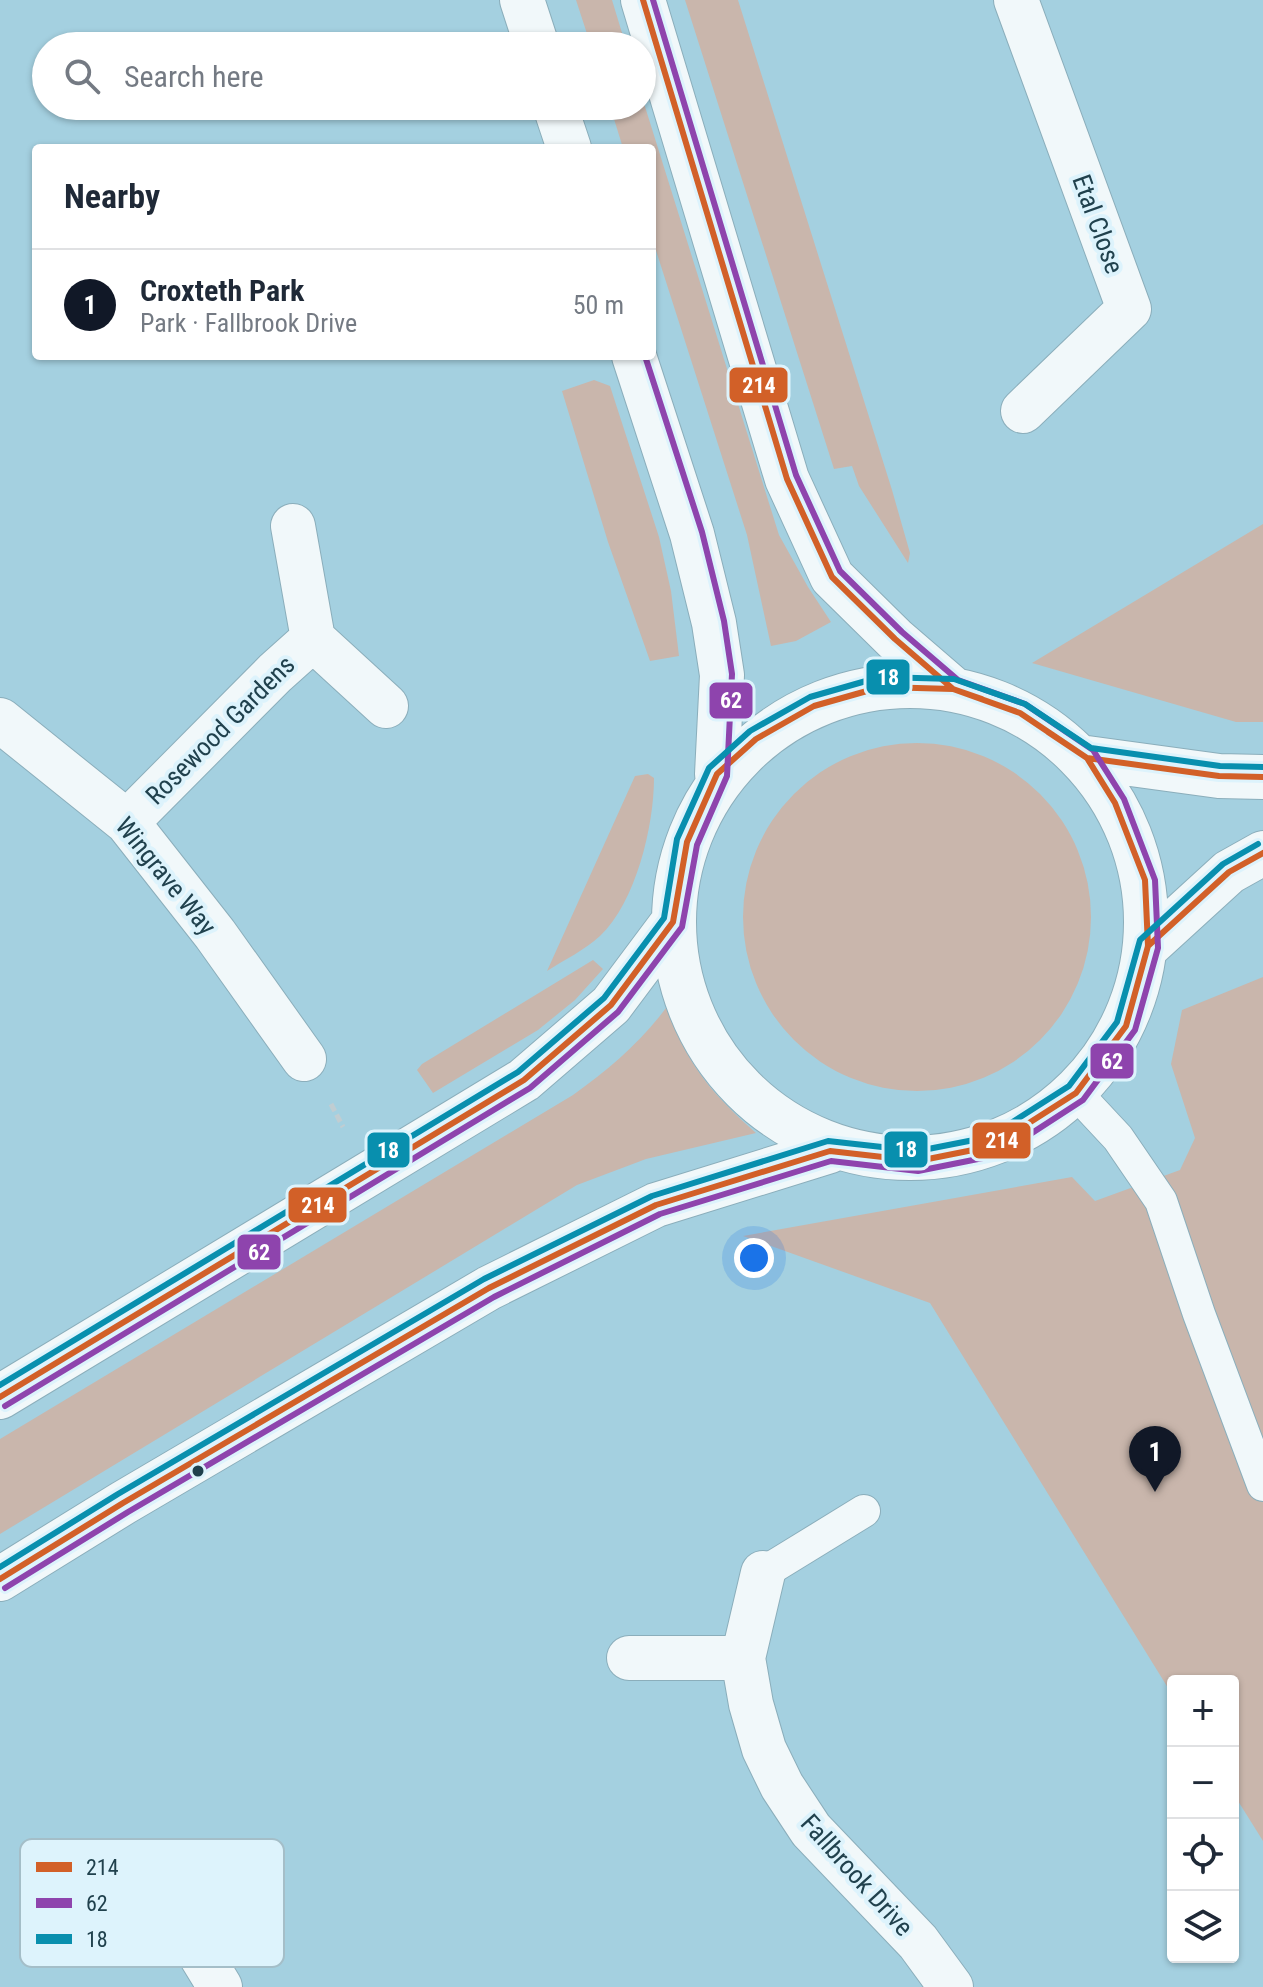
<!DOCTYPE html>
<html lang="en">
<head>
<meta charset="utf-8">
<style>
	:root { --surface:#fff; --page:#f6f6f7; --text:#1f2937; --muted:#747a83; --line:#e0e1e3; --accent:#111827 }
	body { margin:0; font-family:"Roboto Condensed",sans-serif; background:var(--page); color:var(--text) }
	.controls { position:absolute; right:24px; bottom:24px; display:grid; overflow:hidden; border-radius:8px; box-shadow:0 2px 6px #0004 }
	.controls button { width:72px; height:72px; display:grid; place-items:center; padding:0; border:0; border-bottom:2px solid var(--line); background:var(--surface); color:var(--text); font:40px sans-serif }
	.you { position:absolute; left:754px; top:1258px; width:28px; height:28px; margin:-20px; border:6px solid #fff; border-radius:50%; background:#1a73e8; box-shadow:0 0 0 12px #1a73e833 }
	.badge { display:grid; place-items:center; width:52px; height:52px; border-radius:50%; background:var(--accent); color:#fff; font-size:26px; font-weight:700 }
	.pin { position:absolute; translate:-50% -66px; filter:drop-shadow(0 2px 4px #0008) }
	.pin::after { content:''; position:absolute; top:42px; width:28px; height:24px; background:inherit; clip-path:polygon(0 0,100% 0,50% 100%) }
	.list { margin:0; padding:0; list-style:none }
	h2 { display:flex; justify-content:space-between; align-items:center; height:104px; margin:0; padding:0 32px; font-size:34px }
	h2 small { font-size:26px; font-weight:400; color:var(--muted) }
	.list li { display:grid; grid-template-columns:52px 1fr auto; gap:24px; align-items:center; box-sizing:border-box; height:112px; padding:0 32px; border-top:2px solid var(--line) }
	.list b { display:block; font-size:30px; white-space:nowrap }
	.list p { margin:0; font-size:26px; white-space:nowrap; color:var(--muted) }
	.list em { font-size:26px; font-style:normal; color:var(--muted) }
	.icon { flex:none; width:44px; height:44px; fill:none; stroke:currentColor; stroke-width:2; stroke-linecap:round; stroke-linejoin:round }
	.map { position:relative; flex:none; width:1263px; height:1987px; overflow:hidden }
	.search { position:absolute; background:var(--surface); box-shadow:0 2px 6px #0004; left:32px; top:32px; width:624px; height:88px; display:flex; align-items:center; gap:20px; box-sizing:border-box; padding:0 28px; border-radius:44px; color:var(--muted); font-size:30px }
	.panel { position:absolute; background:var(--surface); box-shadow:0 2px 6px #0004; left:32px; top:144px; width:624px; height:216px; border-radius:8px }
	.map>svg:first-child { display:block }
</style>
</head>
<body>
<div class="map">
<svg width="1263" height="1987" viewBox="0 0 1263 1987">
	<rect width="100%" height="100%" fill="#a4d0e0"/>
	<path fill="#c9b6ac" d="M576,0H612L626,46H591Z
		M685,0H738L892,490L910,553L908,563L859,486L852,466L834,469Z
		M642,97L779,535L808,587L831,622L796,641L771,646L747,535L652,238V148H623L610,106H642Z
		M594,380L610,386L659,537L671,591L679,656L650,661L608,542L562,391Z
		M1263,524V722H1236L1032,663Z
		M743 917a174 174 0 1 1 348 0a174 174 0 1 1-348 0Z
		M648,774L654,778C654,826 636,902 600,936C585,950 564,960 547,971L635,776Z
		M593,960L603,969L575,1000L538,1030L433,1093L417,1070L422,1064Z
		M1263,977V1841L1233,1793V1681H1173V1696L930,1303L743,1236L1072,1177L1095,1201L1180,1170L1195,1138L1171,1064L1182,1010Z
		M666,1008C689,1066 710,1092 756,1133L646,1159L577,1185L0,1534V1439L573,1095C609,1069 640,1043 666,1008Z"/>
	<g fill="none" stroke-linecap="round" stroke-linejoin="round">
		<defs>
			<path id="lane" d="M1076,1093L1118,1138L1161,1201L1199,1314L1263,1485
				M763,1573L864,1511"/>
			<path id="street" d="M1016,0L1129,309L1023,411
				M293,526L313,639
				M0,720L127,822L215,934L304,1059
				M127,822L275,673L313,639L386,706
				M763,1573L743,1658L751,1704L764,1749L782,1786L811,1830L918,1942L951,1987
				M629,1658H743
				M192,1941L220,1987"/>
			<path id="secondary" d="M522,0L537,46
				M643,0L787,479L832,577L895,639L953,689
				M555,106L569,148
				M634,356L692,534L714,623L722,675L717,774
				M674 922a236 236 0 1 1 472 0a236 236 0 1 1-472 0Z
				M1087,758L1219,776L1263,777
				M1148,946L1229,872L1263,853
				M0,1397L524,1080L611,1005L673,922
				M0,1579L123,1503L489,1288L656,1205L830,1151"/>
		</defs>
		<use href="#lane" stroke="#8baebb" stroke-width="34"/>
		<use href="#street" stroke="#8baebb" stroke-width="46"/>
		<use href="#secondary" stroke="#8baebb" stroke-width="46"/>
		<path stroke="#c0cdd2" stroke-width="5" stroke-dasharray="8 4" stroke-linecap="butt" d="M331,1104L343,1127"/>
		<use href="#lane" stroke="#f1f8fa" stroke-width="32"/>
		<use href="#street" stroke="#f1f8fa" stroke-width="44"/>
		<use href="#secondary" stroke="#f1f8fa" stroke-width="44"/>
		<defs>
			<path id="bus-1" d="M643,0L787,479L832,577L895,639L953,689L982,699
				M1048,732L1087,758L1219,776L1263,777
				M1148,946L1229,872L1263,853
				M0,1397L524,1080L611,1005L673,922L687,842L717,774L756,739L814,706L881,687L953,689L1020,713L1087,758L1115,803L1145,880L1148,946L1126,1026L1076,1093L993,1146L918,1161L830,1151L656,1205L489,1288L123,1503L0,1579"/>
			<path id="bus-2" d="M5,1406L530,1088L618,1012L682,927L697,845L727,776L732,674L724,621L702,532L645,356
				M5,1588L128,1512L494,1297L660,1214L831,1161L918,1171L998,1155L1083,1100L1135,1030L1158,948L1155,880L1124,799L1093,750L1025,704L958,680L902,632L840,571L796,475L653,0"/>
			<path id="bus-3" d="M0,1385L518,1072L604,998L664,918L677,839L709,768L750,731L810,697L880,677L954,679L1025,704L1091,748L1220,766L1263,767
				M0,1567L118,1494L484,1279L652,1196L828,1141L918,1151L989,1137L1069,1086L1117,1022L1140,940L1223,864L1258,844"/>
		</defs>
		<use href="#bus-1" stroke="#ddf3fc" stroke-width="12"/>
		<use href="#bus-2" stroke="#ddf3fc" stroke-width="12"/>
		<use href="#bus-3" stroke="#ddf3fc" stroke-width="12"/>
		<use href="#bus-1" stroke="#d26028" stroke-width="6"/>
		<use href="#bus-2" stroke="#8e44ad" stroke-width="6"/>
		<use href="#bus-3" stroke="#088fae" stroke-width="6"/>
	</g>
	<circle fill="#20414d" stroke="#ddf3fc" stroke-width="3" cx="198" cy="1471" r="7"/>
	<g text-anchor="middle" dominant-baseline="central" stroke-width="8" stroke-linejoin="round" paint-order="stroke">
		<g font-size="26" fill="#20414d" stroke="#ddf3fc">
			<text transform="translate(1098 224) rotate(70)">Etal Close</text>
			<text transform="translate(220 730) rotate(-45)">Rosewood Gardens</text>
			<text transform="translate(166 876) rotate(51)">Wingrave Way</text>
			<text transform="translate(857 1875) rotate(48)">Fallbrook Drive</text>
		</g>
	</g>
	<rect x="20" y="1839" width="264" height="128" rx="12" fill="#ddf3fc" stroke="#a4bec8" stroke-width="2"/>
	<rect x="36" y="1862" width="36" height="10" fill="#d26028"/>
	<rect x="36" y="1898" width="36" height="10" fill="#8e44ad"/>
	<rect x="36" y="1934" width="36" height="10" fill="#088fae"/>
	<g font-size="22" fill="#20414d">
		<text x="86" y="1875">214</text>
		<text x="86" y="1911">62</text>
		<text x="86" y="1947">18</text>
	</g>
	<g stroke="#ddf3fc" stroke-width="3">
		<rect x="728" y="366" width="61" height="38" rx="8" fill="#d26028"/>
		<rect x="865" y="658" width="46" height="38" rx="8" fill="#088fae"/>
		<rect x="708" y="681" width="46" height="39" rx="8" fill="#8e44ad"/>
		<rect x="1089" y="1042" width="46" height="38" rx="8" fill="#8e44ad"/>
		<rect x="971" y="1121" width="61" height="39" rx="8" fill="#d26028"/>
		<rect x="883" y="1130" width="46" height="39" rx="8" fill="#088fae"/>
		<rect x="366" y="1131" width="45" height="38" rx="8" fill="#088fae"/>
		<rect x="287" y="1186" width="61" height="38" rx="8" fill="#d26028"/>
		<rect x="236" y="1233" width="46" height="38" rx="8" fill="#8e44ad"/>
	</g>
	<g font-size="22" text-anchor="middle" font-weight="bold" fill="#fff">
		<text x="759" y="393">214</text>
		<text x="888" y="685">18</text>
		<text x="731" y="708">62</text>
		<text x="1112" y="1069">62</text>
		<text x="1002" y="1148">214</text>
		<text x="906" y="1157">18</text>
		<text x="388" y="1158">18</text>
		<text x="318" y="1213">214</text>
		<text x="259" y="1260">62</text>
	</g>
</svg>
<div class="controls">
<button>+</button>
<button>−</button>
<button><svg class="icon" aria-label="locate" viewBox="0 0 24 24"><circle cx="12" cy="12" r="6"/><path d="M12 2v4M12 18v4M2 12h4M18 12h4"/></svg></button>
<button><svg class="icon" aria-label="layers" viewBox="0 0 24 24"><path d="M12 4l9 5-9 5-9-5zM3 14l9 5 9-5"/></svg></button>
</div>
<div class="you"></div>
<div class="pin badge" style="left:1155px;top:1492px">1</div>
<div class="search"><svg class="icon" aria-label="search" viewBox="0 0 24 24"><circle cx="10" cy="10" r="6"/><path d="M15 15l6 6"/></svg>Search here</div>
<section class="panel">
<h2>Nearby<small></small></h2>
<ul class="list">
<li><span class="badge">1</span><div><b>Croxteth Park</b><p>Park · Fallbrook Drive</p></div><em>50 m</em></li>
</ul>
</section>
</div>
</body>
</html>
